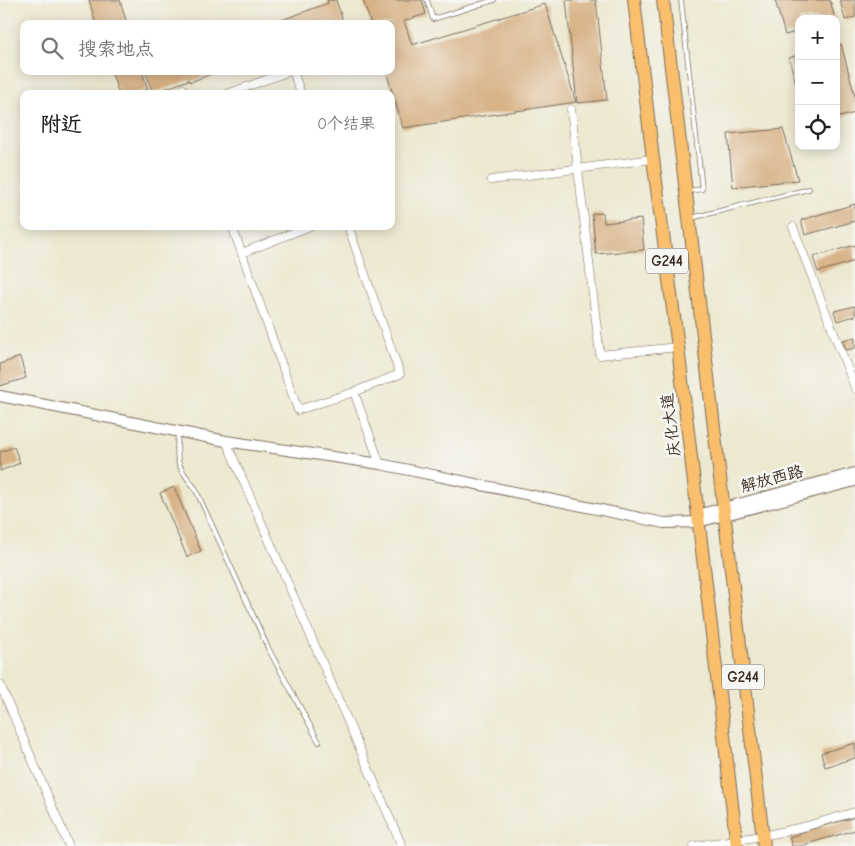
<!DOCTYPE html>
<html lang="zh">
<head>
<meta charset="utf-8">
<style>
	:root { --surface:#fff; --page:#f6f6f6; --text:#202124; --muted:#757577; --line:#e0e0e0 }
	body { margin:0; font-family:"Comic Neue","LXGW WenKai TC",sans-serif; background:var(--page); color:var(--text) }
	.controls { position:absolute; right:15px; top:15px; display:grid; overflow:hidden; border-radius:10px; box-shadow:0 2px 12px #0003 }
	.controls button { width:45px; height:45px; display:grid; place-items:center; padding:0; border:0; border-bottom:1px solid var(--line); background:var(--surface); color:var(--text); font:25px sans-serif }
	.list { margin:0; padding:0; list-style:none }
	h2 { display:flex; justify-content:space-between; align-items:center; height:65px; margin:0; padding:0 20px; font-size:21px }
	h2 small { font-size:16px; font-weight:400; color:var(--muted) }
	.icon { flex:none; width:28px; height:28px; fill:none; stroke:currentColor; stroke-width:2; stroke-linecap:round; stroke-linejoin:round }
	.map { position:relative; flex:none; width:855px; height:846px; overflow:hidden }
	.search { position:absolute; background:var(--surface); box-shadow:0 2px 12px #0003; left:20px; top:20px; width:375px; height:55px; display:flex; align-items:center; gap:12px; box-sizing:border-box; padding:0 18px; border-radius:10px; color:var(--muted); font-size:19px }
	.panel { position:absolute; background:var(--surface); box-shadow:0 2px 12px #0003; left:20px; top:90px; width:375px; height:140px; border-radius:10px }
	.map>svg:first-child { display:block }
</style>
</head>
<body>
<div class="map">
<svg width="855" height="846" viewBox="0 0 855 846">
	<rect width="100%" height="100%" fill="#f6f6f2"/>
	<filter id="ink" filterUnits="userSpaceOnUse"><feTurbulence type="fractalNoise" baseFrequency=".02" numOctaves="2"/><feDisplacementMap in="SourceGraphic" scale="10" xChannelSelector="R" yChannelSelector="G"/><feConvolveMatrix kernelMatrix="1 2 1 2 8 2 1 2 1" color-interpolation-filters="sRGB"/></filter>
	<filter id="wash" filterUnits="userSpaceOnUse"><feTurbulence type="fractalNoise" baseFrequency=".0096" numOctaves="4" result="noise"/><feDisplacementMap in="SourceGraphic" scale="20" xChannelSelector="R" yChannelSelector="G"/><feGaussianBlur stdDeviation="1.12" result="paint"/><feColorMatrix in="noise" values="0 0 0 0 0 0 0 0 0 0 0 0 0 0 0 0 0 1.4 0 .05"/><feComposite in="paint" operator="in"/></filter>
	<g filter="url(#wash)">
		<rect width="100%" height="100%" fill="#ede8d0"/>
		<g id="blocks">
			<path fill="#d8b387" d="M89,0H120L127,24H96Z
				M327,0H336L344,24H271L328,3Z
				M363,0H422L426,14L404,21L412,45L545,4L576,102L403,128L386,71H391V24H371Z
				M566,0H596L607,100L577,103Z
				M775,0H830L835,19H799V31L785,35Z
				M840,0H855V17L845,20Z
				M841,44L855,96V113L836,118V45Z
				M799,55V91H798L789,58Z
				M111,71H142L148,89L133,94H119Z
				M145,71H220L190,82L189,80L153,93Z
				M783,129L798,180L733,187L728,134Z
				M855,204V221L805,235L801,220Z
				M603,213L604,223L641,219L644,250L596,254L592,214Z
				M855,245V261L818,272L813,257Z
				M855,306V316L837,321L834,311Z
				M855,337V348L846,350L843,340Z
				M20,357L26,378L0,386V364Z
				M14,447L20,463L0,471V452Z
				M174,487L201,551L187,557L160,493Z
				M855,743V758L825,767L821,753Z
				M855,817V830L800,846H792L789,837L799,834L798,833Z"/>
		</g>
	</g>
	<g filter="url(#ink)">
		<use href="#blocks" fill-opacity="0" stroke="#796c5c" stroke-width="1"/>
		<g fill="none" stroke-linecap="round" stroke-linejoin="round">
			<defs>
				<path id="service" d="M427,0L433,19L494,0
					M681,0L702,189L688,191
					M691,218L809,189
					M178,432C176,462 176,465 195,488L268,648L319,742"/>
				<path id="minor" d="M293,71L301,94
					M183,89L185,94
					M227,94L290,71
					M571,109L600,355L678,347
					M491,180L653,159
					M232,226L298,410L354,392L380,464
					M348,226L400,374L354,392
					M793,227L855,388
					M242,253L310,226
					M226,441L402,846
					M0,684L69,846
					M694,846L763,836L807,826L855,812"/>
				<path id="tertiary" d="M0,396L226,441L380,464L664,523L698,522L855,481
					M697,515L855,473"/>
				<path id="trunk" d="M634,0L653,159L678,347L737,846
					M663,0L764,846"/>
			</defs>
			<use href="#service" stroke="#796c5c" stroke-width="5.5"/>
			<use href="#minor" stroke="#796c5c" stroke-width="9"/>
			<use href="#tertiary" stroke="#796c5c" stroke-width="12"/>
			<use href="#trunk" stroke="#796c5c" stroke-width="14"/>
			<use href="#service" stroke="#fff" stroke-width="4"/>
			<use href="#minor" stroke="#fff" stroke-width="8"/>
			<use href="#tertiary" stroke="#fff" stroke-width="10"/>
			<use href="#trunk" stroke="#f9bf6d" stroke-width="12"/>
		</g>
	</g>
	<g text-anchor="middle" dominant-baseline="central" stroke-width="5" stroke-linejoin="round" paint-order="stroke">
		<g fill="#f6f6f2" stroke="#73675e" stroke-width="1">
			<rect x="646" y="248.5" width="42" height="25" rx="4"/>
			<rect x="722" y="664.5" width="42" height="25" rx="4"/>
		</g>
		<g font-size="15" font-weight="bold" fill="#3b2a1e">
			<text x="667" y="261">G244</text>
			<text x="743" y="677">G244</text>
		</g>
		<g font-size="16" fill="#3b2a1e" stroke="#f6f6f2">
			<text transform="translate(671 425) rotate(-97)">庆化大道</text>
			<text transform="translate(772 479) rotate(-15)">解放西路</text>
		</g>
	</g>
</svg>
<div class="controls">
<button>+</button>
<button>−</button>
<button><svg class="icon" aria-label="locate" viewBox="0 0 24 24"><circle cx="12" cy="12" r="6"/><path d="M12 2v4M12 18v4M2 12h4M18 12h4"/></svg></button>
</div>
<div class="search"><svg class="icon" aria-label="search" viewBox="0 0 24 24"><circle cx="10" cy="10" r="6"/><path d="M15 15l6 6"/></svg>搜索地点</div>
<section class="panel">
<h2>附近<small>0个结果</small></h2>
<ul class="list">
</ul>
</section>
</div>
</body>
</html>
